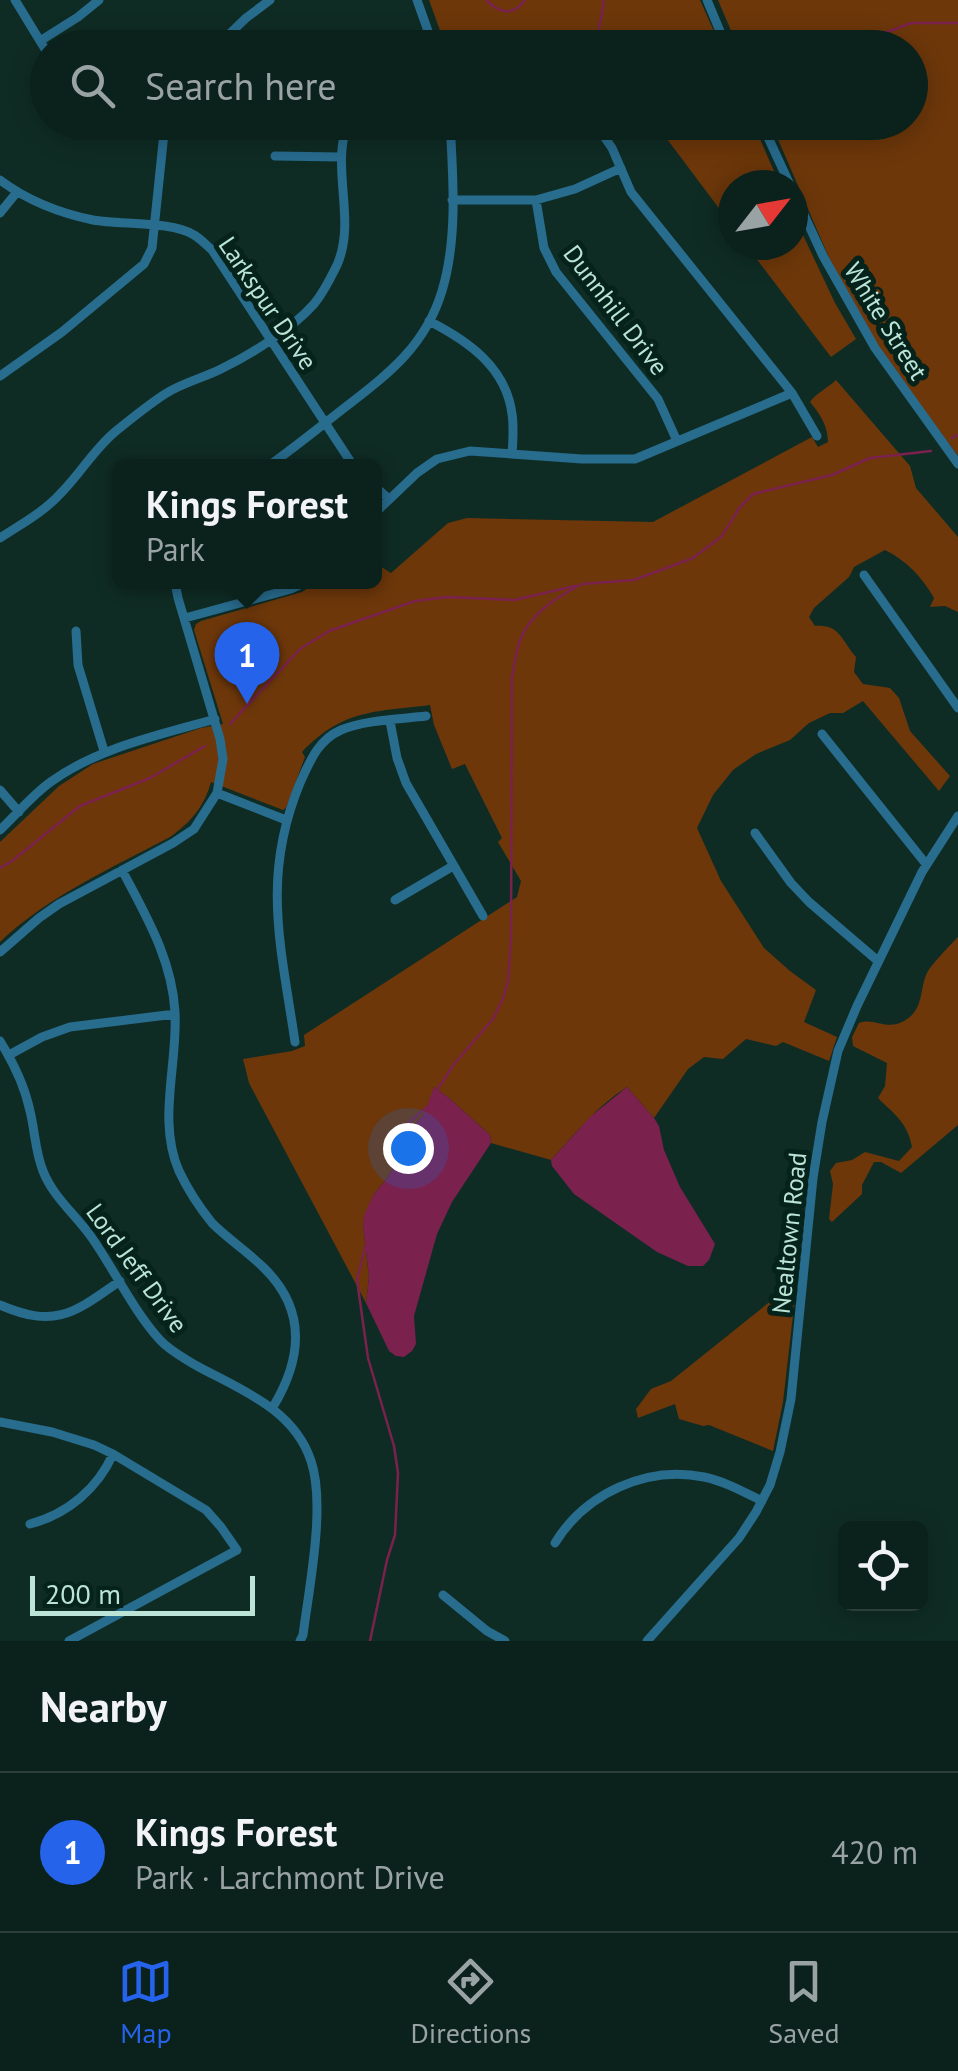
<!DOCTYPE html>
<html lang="en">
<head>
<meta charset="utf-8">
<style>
	:root { --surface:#0b211b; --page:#192e28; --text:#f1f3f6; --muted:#9aa3a3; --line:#2b3e3a; --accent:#2563eb }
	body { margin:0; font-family:"PT Sans",sans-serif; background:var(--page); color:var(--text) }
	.controls { position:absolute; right:30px; bottom:30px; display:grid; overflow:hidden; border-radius:15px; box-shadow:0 5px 25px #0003 }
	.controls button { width:90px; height:90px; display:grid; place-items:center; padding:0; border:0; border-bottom:2px solid var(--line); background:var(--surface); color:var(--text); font:50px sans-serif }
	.compass { position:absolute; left:718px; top:170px; width:90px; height:90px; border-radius:50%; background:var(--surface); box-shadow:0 5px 25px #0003; rotate:59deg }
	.scale { position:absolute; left:30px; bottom:25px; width:225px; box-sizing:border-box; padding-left:10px; border:5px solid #bbe4d7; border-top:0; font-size:28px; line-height:35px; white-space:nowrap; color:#bbe4d7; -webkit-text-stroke:8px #05221b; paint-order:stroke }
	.you { position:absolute; left:408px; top:1148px; width:35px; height:35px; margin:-25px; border:8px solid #fff; border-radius:50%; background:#1a73e8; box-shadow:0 0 0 15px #1a73e833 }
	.badge { display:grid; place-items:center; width:65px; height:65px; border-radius:50%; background:var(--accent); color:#fff; font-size:32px; font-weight:700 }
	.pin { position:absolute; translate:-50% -82px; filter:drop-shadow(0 2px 5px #0008) }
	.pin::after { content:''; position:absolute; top:52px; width:35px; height:30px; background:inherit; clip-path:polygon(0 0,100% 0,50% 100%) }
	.popup { position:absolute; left:112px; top:459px; width:270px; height:130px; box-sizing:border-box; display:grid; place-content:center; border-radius:15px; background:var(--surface); filter:drop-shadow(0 2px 8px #0005); font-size:32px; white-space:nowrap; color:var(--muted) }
	.popup b { font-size:38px; color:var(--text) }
	.popup::after { content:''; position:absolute; left:50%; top:100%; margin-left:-20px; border:20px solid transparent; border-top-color:var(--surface) }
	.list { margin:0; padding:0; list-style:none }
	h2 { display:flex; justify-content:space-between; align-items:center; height:130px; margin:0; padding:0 40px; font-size:42px }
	h2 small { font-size:32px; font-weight:400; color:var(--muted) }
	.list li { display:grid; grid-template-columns:65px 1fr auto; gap:30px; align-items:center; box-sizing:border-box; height:160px; padding:0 40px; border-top:2px solid var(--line) }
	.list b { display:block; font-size:38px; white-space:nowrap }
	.list p { margin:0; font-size:32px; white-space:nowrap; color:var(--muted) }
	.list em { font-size:32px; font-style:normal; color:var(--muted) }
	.icon { flex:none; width:55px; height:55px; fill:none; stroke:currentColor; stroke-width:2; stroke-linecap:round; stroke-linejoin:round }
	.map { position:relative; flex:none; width:958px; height:1641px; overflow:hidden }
	.search { position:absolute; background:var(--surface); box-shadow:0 5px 25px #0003; left:30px; right:30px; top:30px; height:110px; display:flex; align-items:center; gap:25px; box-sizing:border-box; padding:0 35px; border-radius:55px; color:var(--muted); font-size:38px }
	.sheet { height:290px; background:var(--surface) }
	nav { display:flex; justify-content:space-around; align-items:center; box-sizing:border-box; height:140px; border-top:2px solid var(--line); background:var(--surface); font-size:28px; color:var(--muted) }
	nav a { display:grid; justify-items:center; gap:5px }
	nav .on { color:var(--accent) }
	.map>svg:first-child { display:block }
</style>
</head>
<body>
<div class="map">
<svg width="958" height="1641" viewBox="0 0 958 1641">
	<rect width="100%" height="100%" fill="#0f2c24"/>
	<path fill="#6d370a" d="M429,0H700L721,47H446Z
		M718,0H958V456L886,359L833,267L771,123L910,122V48L738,47Z
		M647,123H753L780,185H733V227L664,135Z
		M793,214L835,303L856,339L831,357L746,245H793Z
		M836,380L910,466L916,488L958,537V612L945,606L930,607L934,598C922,577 907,561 885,550L854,567L849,577L814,608L809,617L815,626C840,624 841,640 856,657L854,672L863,684L890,688L899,698L910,731L950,776L939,791L863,701L843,713H830L809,723L790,740L756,754L733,770L713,795L697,828L721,881L764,948L790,971L816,990L804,1022L837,1037L829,1061L783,1042L776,1046L746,1039L723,1059L704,1057L688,1069L654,1118L627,1087C597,1106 575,1134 551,1160L491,1143L490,1135L449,1098L434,1087L425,1114L407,1133L399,1158L388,1177L374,1194L363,1225L369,1277L366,1303L249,1083L243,1059L292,1051L305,1046L304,1035L517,897L521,881L498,842L502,838L465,764L452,769L434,725L430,705C375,712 343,709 302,752L305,757L286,808L283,810L211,782C204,807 191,822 170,837C112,868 48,896 0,942V842L59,786L93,764L201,728L223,724L194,630L196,624L201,621L302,592L317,582H374L375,563L391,573L448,523L467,518L653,522L812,437L818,447L828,442C828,426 820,414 810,402C816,393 828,388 836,380Z
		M958,937V1125L901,1173L881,1162H874L862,1185V1194L832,1222L829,1219L833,1184L830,1171L836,1163L852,1160L865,1152L899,1161L912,1147C908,1123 894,1114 878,1098L885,1086L887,1063L853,1046L852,1037L859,1023C874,1017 886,1031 904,1021C925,1009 919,989 927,973C930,966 952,943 958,937Z
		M797,1280L783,1402L773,1451L709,1425L703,1426L679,1419L675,1404L638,1418L636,1409L651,1389L671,1381Z"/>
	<path fill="#7b214e" d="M434,1087L449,1098L490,1135L491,1143L452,1202L437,1234L414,1316L416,1344L412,1351L404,1357L396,1356L389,1351L366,1303L369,1277L363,1225L364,1215L374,1194L388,1177L399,1158L407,1133L424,1114Z
		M627,1087L654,1118L659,1126L664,1150L680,1187L715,1244L709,1260L703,1266H688L657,1252L574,1194L552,1166L551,1160L590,1117Z"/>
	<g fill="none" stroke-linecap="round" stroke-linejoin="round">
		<path stroke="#7b214e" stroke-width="2.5" d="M486,0C500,13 513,17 525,0
			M597,48C595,29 605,15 603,0
			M845,48L911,23H958
			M952,438L958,435
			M582,584L634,580L693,558L722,536L740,507L753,494L832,475L870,458L931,451
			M230,724L300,649L329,631L415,601L447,597L514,600L575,586
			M0,868L12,861L80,806L150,778L205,746
			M437,1090L454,1064L493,1019L502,1001L508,981L511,939L512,677C515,662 517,643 525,630C537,609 561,595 582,584
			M399,1157L407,1124L428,1106
			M365,1247L357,1280L368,1358L394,1446L398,1473L395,1535L387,1560L370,1641"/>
		<path stroke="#286c8e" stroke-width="9" d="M15,0L48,54
			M417,0L434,48
			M707,0L727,48
			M40,41L78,17L99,0
			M215,48L246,18L270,0
			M135,122L164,133
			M594,122L612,148L631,192L792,393L817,436
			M761,122L790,185
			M275,156L341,157
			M0,180C28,201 59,213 93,220C121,225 172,221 194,235C201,239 206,245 212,250L354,467
			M793,191L823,256L875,348L958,464
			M452,200H536L575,189L621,168
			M536,200L544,248L556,272L658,399L677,441
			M0,213L17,192
			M429,321C468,341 506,367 512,414C514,427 513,441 512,454
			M0,376L62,332L144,264L152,248L164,133L169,122
			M267,467C290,451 312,433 334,416C381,379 424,351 442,291C458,238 453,177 450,122
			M374,486L389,499
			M374,514L417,473L437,459L470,451L582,459H635L792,393
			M0,538C21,524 44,512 61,493C81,473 94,449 116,431C132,418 148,405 165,394C182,383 203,378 221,369C250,355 292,329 314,304C324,292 330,279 337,265C357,220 330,168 348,122
			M864,575L958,708
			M185,618L291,589L306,582
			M76,631L78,665L104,751
			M390,721L397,758L406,783L483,916
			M822,734L926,864
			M0,790L19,812
			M217,793L286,820
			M0,830C17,814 33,794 52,781C100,747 159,735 215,719
			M755,833L791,883L809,902L878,961
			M122,870C146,916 172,959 175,1012C178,1064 157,1121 179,1171C187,1188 200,1208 212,1223C228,1239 248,1252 264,1268C307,1310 302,1359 273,1407
			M395,900L453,866
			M0,952L39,918L59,904L173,843L194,829L217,793L223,759L220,739L178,598L175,582
			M0,1041C13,1062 25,1087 30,1111C35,1131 35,1151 43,1171C53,1197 76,1215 92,1238C115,1271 133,1310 160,1340C170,1351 184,1358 197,1366C241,1390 294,1409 311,1461C326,1505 309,1588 303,1635L300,1641
			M295,1042C281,946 261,877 300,783C310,761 318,740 341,730C364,720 401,719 426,716
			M9,1055L42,1037L70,1027L175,1014
			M0,1305C56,1329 74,1313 120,1281
			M0,1422L52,1432L94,1445L113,1454L206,1510L221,1527L237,1550L69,1641
			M30,1524C68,1514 98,1488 113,1454
			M555,1543C585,1494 646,1465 704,1477C724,1481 744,1492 762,1501
			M443,1595L487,1631L505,1641
			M647,1641L739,1538L756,1512L770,1485L780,1452L791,1399L813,1178L822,1122L838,1051L857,1006L922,872L958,816"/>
	</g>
	<g text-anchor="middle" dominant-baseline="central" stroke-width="10" stroke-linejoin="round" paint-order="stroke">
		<g font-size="25" fill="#bbe4d7" stroke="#05221b">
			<text transform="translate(268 303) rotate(56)">Larkspur Drive</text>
			<text transform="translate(616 310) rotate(53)">Dunnhill Drive</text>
			<text transform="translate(886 321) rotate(58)">White Street</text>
			<text transform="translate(789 1233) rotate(-84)">Nealtown Road</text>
			<text transform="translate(137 1268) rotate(54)">Lord Jeff Drive</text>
		</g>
	</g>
</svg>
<div class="controls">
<button><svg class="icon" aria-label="locate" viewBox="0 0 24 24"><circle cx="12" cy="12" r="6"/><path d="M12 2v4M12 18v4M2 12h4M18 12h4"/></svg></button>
</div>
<svg class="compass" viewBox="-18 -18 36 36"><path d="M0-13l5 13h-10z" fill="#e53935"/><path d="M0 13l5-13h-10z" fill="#9aa3a3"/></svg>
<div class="scale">200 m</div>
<div class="you"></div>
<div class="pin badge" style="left:247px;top:704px">1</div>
<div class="popup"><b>Kings Forest</b>Park</div>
<div class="search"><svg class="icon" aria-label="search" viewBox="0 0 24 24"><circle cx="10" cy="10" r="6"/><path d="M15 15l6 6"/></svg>Search here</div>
</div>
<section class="sheet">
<h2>Nearby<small></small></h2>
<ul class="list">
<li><span class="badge">1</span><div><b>Kings Forest</b><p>Park · Larchmont Drive</p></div><em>420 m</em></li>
</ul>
</section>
<nav>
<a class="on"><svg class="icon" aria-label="map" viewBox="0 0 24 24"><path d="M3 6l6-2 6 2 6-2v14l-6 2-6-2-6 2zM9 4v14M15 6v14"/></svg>Map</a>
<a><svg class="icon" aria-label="directions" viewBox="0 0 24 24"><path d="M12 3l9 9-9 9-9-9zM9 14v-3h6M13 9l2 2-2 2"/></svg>Directions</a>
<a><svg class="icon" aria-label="saved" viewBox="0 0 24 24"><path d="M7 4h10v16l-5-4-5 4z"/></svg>Saved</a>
</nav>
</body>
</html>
